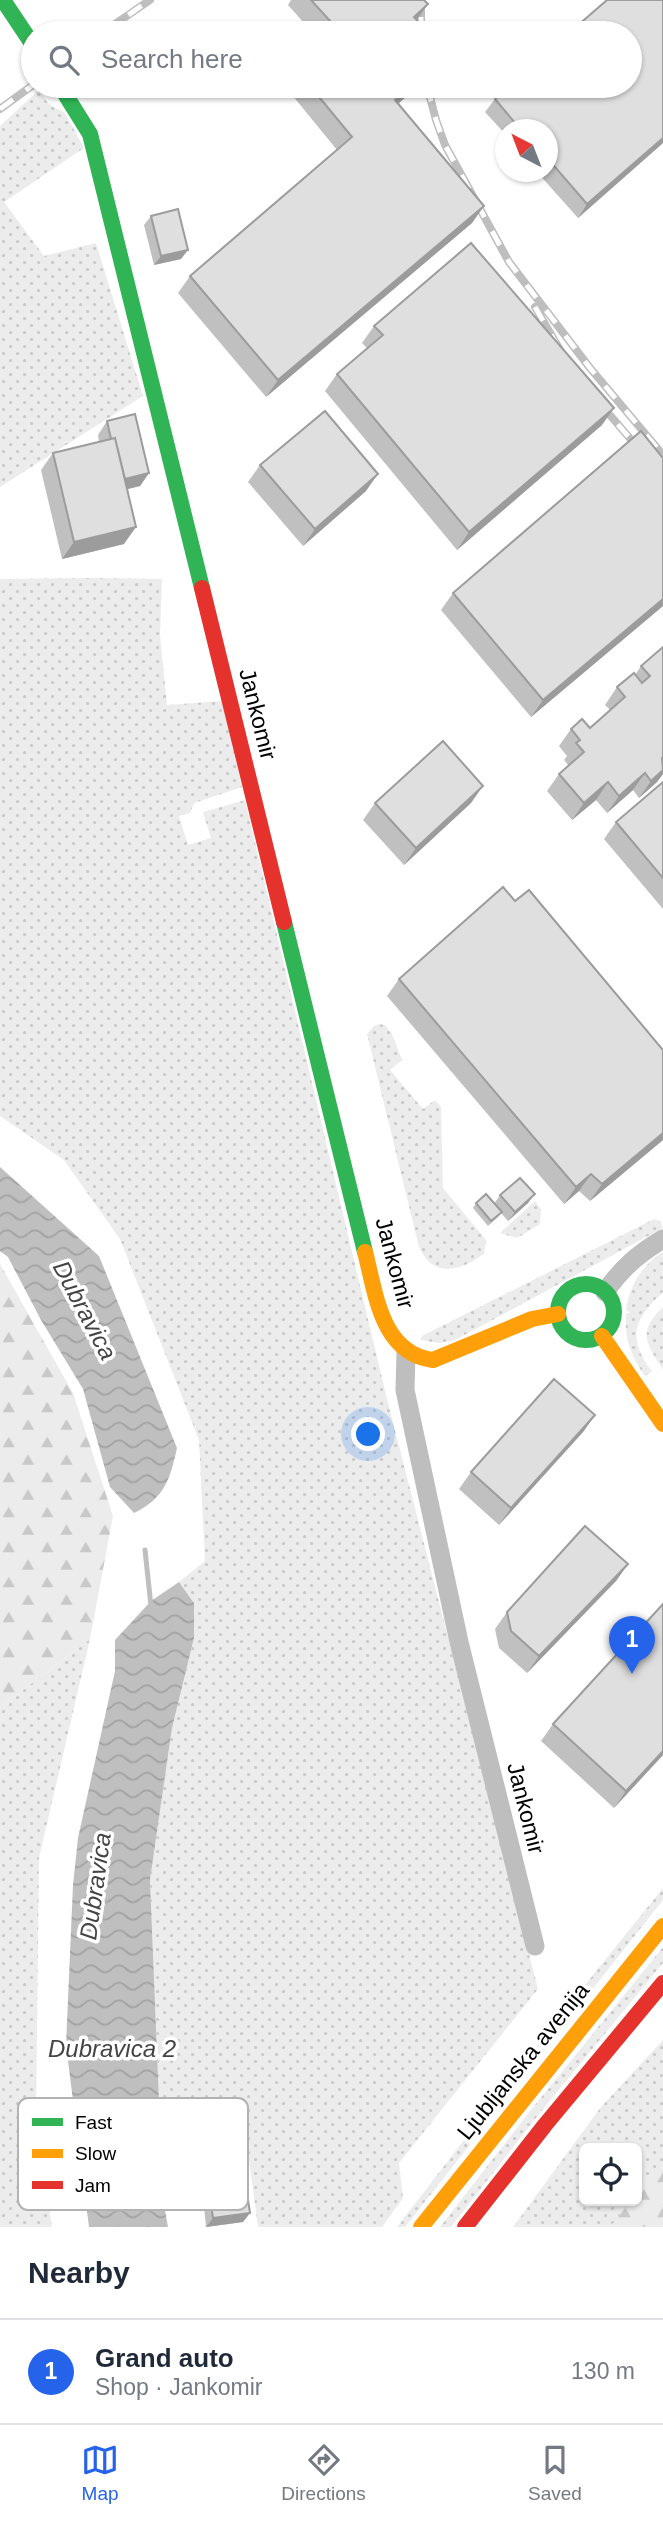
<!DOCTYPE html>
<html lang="en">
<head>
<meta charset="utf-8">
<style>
	:root { --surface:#fff; --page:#f6f6f7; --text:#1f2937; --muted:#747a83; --line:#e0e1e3; --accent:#2563eb }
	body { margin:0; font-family:Helvetica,sans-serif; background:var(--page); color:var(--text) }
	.controls { position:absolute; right:21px; bottom:21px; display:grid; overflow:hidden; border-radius:10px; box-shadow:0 2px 5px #0004 }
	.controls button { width:63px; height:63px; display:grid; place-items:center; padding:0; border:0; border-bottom:2px solid var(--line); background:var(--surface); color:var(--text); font:35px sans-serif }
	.compass { position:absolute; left:495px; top:119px; width:63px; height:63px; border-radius:50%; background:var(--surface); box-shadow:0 2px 5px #0004; rotate:318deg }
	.you { position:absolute; left:369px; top:1435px; width:24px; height:24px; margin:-18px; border:5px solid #fff; border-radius:50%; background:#1a73e8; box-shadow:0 0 0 10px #1a73e833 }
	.badge { display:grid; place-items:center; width:46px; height:46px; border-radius:50%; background:var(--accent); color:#fff; font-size:23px; font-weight:700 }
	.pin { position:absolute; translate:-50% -58px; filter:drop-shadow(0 2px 4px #0008) }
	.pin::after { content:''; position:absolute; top:37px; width:24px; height:21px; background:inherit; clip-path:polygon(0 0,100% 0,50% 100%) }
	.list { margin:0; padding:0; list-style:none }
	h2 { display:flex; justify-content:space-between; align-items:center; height:91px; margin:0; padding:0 28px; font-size:30px }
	h2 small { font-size:23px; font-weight:400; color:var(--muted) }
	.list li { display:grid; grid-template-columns:46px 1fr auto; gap:21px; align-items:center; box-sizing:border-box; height:105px; padding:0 28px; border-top:2px solid var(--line) }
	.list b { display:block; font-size:26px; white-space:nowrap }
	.list p { margin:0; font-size:23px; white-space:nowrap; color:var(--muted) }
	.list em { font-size:23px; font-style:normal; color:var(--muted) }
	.icon { flex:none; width:38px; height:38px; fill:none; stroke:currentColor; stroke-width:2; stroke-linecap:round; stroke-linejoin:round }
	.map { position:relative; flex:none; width:663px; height:2227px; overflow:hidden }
	.search { position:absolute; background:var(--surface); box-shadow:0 2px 5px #0004; left:21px; right:21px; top:21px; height:77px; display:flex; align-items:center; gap:18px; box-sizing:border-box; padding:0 24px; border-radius:38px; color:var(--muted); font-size:26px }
	.sheet { height:196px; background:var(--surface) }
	nav { display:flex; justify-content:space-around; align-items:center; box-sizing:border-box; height:98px; border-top:2px solid var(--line); background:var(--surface); font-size:19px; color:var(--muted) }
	nav a { display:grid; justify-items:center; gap:4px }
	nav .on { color:var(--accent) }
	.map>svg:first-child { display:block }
</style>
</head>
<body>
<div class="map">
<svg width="663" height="2227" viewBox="0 0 663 2227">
	<defs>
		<pattern id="grass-dots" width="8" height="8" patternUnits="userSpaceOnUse" patternTransform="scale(1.75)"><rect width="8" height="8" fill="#ececec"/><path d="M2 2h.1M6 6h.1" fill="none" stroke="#c9c9c9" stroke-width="1.8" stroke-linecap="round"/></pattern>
		<pattern id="forest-firs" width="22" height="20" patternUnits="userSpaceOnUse" patternTransform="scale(1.75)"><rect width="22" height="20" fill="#ececec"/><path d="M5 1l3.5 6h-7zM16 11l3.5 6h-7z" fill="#c9c9c9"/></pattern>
		<pattern id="water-waves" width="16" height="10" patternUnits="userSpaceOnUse" patternTransform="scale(1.75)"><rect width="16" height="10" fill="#bfbfbf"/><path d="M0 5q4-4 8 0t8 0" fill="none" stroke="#a2a2a2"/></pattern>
	</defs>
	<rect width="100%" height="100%" fill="#fff"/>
	<path fill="url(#grass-dots)" fill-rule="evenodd" d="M39,90L49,104L65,113L84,148L4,202L44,256L96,243L143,396L0,487V126Z
		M95,578L162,579L160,635L167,705L222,701L242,787L194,803L190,813L179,816L188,845L211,838L203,812L245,800L385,1391L538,1989L399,2163L403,2198L382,2227H258L249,2160L162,2169L150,1880L172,1728L194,1638V1603L179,1582L205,1561L199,1440L120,1239L64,1160L0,1116V579Z
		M379,1024L385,1025L392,1034L402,1060L390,1070L423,1109L435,1100L441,1107L443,1188L486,1240L484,1254C460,1271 434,1279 419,1247L367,1034L374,1026Z
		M535,1201L541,1209L540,1224L517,1238L500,1233Z
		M654,1219L660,1221L663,1228L455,1340L439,1343L420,1340L422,1336Z
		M663,1252V1292C633,1320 627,1337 652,1372L645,1376C631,1356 624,1338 626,1314L630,1313L626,1310C629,1286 642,1265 663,1252Z
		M663,1307V1369C645,1343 638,1331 663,1307Z
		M90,1639L39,1858L36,2123L52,2227H0V1707Z
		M663,1888V1900L405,2227H397L556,2021Z
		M663,1947V1963L539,2114L451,2227H440L531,2110Z
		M663,2040V2227H513L601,2107ZM584,2148H637V2201H584Z"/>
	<path fill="url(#forest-firs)" d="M0,1264L73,1393L113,1516L90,1639L0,1707Z
		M663,2163V2227H610L631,2201H637V2194Z"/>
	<path fill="url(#water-waves)" d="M0,1167L99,1256L177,1448C170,1479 165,1498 134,1513L110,1487L83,1389L41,1320L8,1257L0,1251Z
		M179,1582L194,1603V1638L172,1728L150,1880L163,2199L168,2227H89L66,2045L73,1885L78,1838L115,1671V1640L151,1601Z"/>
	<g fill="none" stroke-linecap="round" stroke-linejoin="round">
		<path stroke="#bfbfbf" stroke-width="5" d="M145,1550L151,1606"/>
		<path stroke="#bebebe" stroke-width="19" d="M605,1292C622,1268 638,1254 663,1239
			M406,1353L405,1390L459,1642L535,1946"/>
		<path stroke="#30b455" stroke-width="16" d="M3,0L33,45
			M60,86L90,134L202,588
			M284,922L365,1252
			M558 1312a28 28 0 1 1 56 0a28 28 0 1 1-56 0Z"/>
		<path stroke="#ff9f0a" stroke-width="16" d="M365,1252C376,1294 381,1353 433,1360L532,1319L558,1314
			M602,1336L663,1424
			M421,2227L663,1926"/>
		<path stroke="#e5322d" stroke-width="16" d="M202,588L284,922
			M465,2227L545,2125L663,1983"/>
		<defs>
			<path id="rail" d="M102,33L150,0
				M421,33V0
				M427,86L436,120L445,145L509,262L590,368L663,455
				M0,109L33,85
				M535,307L560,350
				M597,400L663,477"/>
		</defs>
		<use href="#rail" stroke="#bebebe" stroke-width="8"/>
		<use href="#rail" stroke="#fff" stroke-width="5" stroke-dasharray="16" stroke-linecap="butt"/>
	</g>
	<path fill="#c0c0c0" d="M291,0H424L417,20L429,33H313L288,5Z
		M291,86H418L398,104L484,206L472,223L266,397L178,293L190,276L337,150L288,90Z
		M495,99L663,143L578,218L537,172H548V130H506V135L485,112Z
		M151,216L181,259L154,265L144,225Z
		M374,326L602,425L457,550L325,391L337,374L367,348L362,343Z
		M107,421L149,473L140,486L127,489L124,544L62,559L41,470L53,453L99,442L98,435Z
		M663,458V606L531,717L441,610L453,593Z
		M260,465L366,491L303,546L248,482Z
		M663,647V775H662L657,782L639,798L633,790L607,813L596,800L572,820L547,791L559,774L569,766L564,760L567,756L559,746L571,729L590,728L610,710L605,705L617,687L635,675L641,666Z
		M663,782V909L604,839L616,822Z
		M375,803H471L404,865L363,820Z
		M515,901L663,1050V1140L590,1201L579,1191L564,1204L387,996L399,979Z
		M500,1195L528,1203L508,1221L501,1213L498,1217L488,1226L473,1208L476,1203L494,1204Z
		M595,1415L583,1432L499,1525L459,1489L471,1472Z
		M628,1564L616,1581L527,1673L499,1648L495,1629L507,1612Z
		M663,1604V1755L614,1808L541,1741L553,1724Z
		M205,2168L236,2183L230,2192L201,2196L199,2178Z
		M210,2198L250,2213L243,2222L206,2227L204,2207Z"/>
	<path fill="#9c9c9c" d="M428,4L416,21L414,17Z
		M411,86H418L383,117L395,100Z
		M663,138V143L578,218L587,204Z
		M484,206L472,223L266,397L278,380Z
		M188,250L181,259L154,265L161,256Z
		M614,408L602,425L457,550L469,532Z
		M149,473L140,486L112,493L121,480Z
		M378,474L366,491L303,546L315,529Z
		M136,527L124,544L62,559L74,542Z
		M663,599V606L531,717L543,700Z
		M663,770V774L657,782L639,798L651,781Z
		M645,773L633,790L607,813L619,796Z
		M608,782L596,800L572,820L584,803Z
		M483,786L471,803L404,865L416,848Z
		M663,1133V1140L590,1201L602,1184Z
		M591,1174L579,1191L564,1204L576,1187Z
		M535,1194L528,1203L508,1221L515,1212Z
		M595,1415L583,1432L499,1525L511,1508Z
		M628,1564L616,1581L527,1673L539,1656Z
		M663,1751V1755L614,1808L626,1791Z
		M236,2183L230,2192L201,2196L208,2187Z
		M250,2213L243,2222L206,2227L213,2218Z"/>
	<path fill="#dfdfdf" stroke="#9c9c9c" stroke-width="2" d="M311,0H424L428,4L414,17L429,33H341Z
		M607,0H663V138L587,204L548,159V130H521L495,99L510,86H630V33H569Z
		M310,86H411L395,100L484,206L278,380L190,276L352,137Z
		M178,209L188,250L161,256L151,216Z
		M471,243L614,408L469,532L337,374L383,335L374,326Z
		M325,411L378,474L315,529L260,465Z
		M135,414L149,473L125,479L115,438L111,439L107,421Z
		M641,431L663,458V599L543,700L453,593Z
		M115,438L136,527L74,542L53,453Z
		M663,647V757L662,758L663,770L651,781L645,773L619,796L608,782L584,803L559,774L584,752L576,743L580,740L571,729L582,719L590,728L625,697L617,687L634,673L642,683L650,676L641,666Z
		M443,741L483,786L416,848L375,803Z
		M663,782V878L616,822Z
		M503,887L515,901L529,890L663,1050V1133L602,1184L591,1174L576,1187L399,979Z
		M520,1178L535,1194L515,1212L500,1195Z
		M486,1194L502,1212L491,1221L476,1203Z
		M554,1379L595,1415L511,1508L471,1472Z
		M585,1526L628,1564L539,1656L511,1631L507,1612Z
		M663,1604V1751L626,1791L553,1724Z
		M247,2193L250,2213L213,2218L210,2198Z"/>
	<g text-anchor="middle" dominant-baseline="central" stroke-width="7" stroke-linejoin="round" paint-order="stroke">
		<g font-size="23" fill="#000" stroke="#fff">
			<text transform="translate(258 714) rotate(76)">Jankomir</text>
			<text transform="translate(395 1263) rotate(75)">Jankomir</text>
			<text transform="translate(526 1808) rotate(76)">Jankomir</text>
			<text transform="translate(523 2061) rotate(-51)">Ljubljanska avenija</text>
		</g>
		<g font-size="24" font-style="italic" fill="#444" stroke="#fff">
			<text transform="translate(85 1310) rotate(62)">Dubravica</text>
			<text transform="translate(95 1886) rotate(-82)">Dubravica</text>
			<text x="112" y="2048">Dubravica 2</text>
		</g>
	</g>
	<rect x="18" y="2098" width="230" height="112" rx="10" fill="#fff" stroke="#b2b2b2" stroke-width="2"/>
	<rect x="32" y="2118" width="31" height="8" fill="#30b455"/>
	<rect x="32" y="2149" width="31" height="9" fill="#ff9f0a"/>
	<rect x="32" y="2181" width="31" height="8" fill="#e5322d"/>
	<g font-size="19" fill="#000">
		<text x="75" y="2129">Fast</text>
		<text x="75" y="2160">Slow</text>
		<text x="75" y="2192">Jam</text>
	</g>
</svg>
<div class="controls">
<button><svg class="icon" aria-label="locate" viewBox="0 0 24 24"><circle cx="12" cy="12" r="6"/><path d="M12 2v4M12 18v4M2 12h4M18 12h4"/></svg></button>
</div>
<svg class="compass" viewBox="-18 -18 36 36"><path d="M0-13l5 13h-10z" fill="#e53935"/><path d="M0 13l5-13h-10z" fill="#747a83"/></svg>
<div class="you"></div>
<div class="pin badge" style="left:632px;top:1674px">1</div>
<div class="search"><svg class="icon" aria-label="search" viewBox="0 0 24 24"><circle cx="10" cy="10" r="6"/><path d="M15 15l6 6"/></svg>Search here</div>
</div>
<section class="sheet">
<h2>Nearby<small></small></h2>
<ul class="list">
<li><span class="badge">1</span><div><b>Grand auto</b><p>Shop · Jankomir</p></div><em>130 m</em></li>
</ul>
</section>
<nav>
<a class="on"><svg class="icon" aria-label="map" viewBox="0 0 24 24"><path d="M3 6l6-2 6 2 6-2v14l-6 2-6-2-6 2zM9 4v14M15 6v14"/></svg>Map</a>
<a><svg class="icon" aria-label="directions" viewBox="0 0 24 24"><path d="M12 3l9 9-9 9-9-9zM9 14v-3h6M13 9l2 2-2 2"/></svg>Directions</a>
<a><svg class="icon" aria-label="saved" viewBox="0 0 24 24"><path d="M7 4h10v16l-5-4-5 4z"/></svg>Saved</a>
</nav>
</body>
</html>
